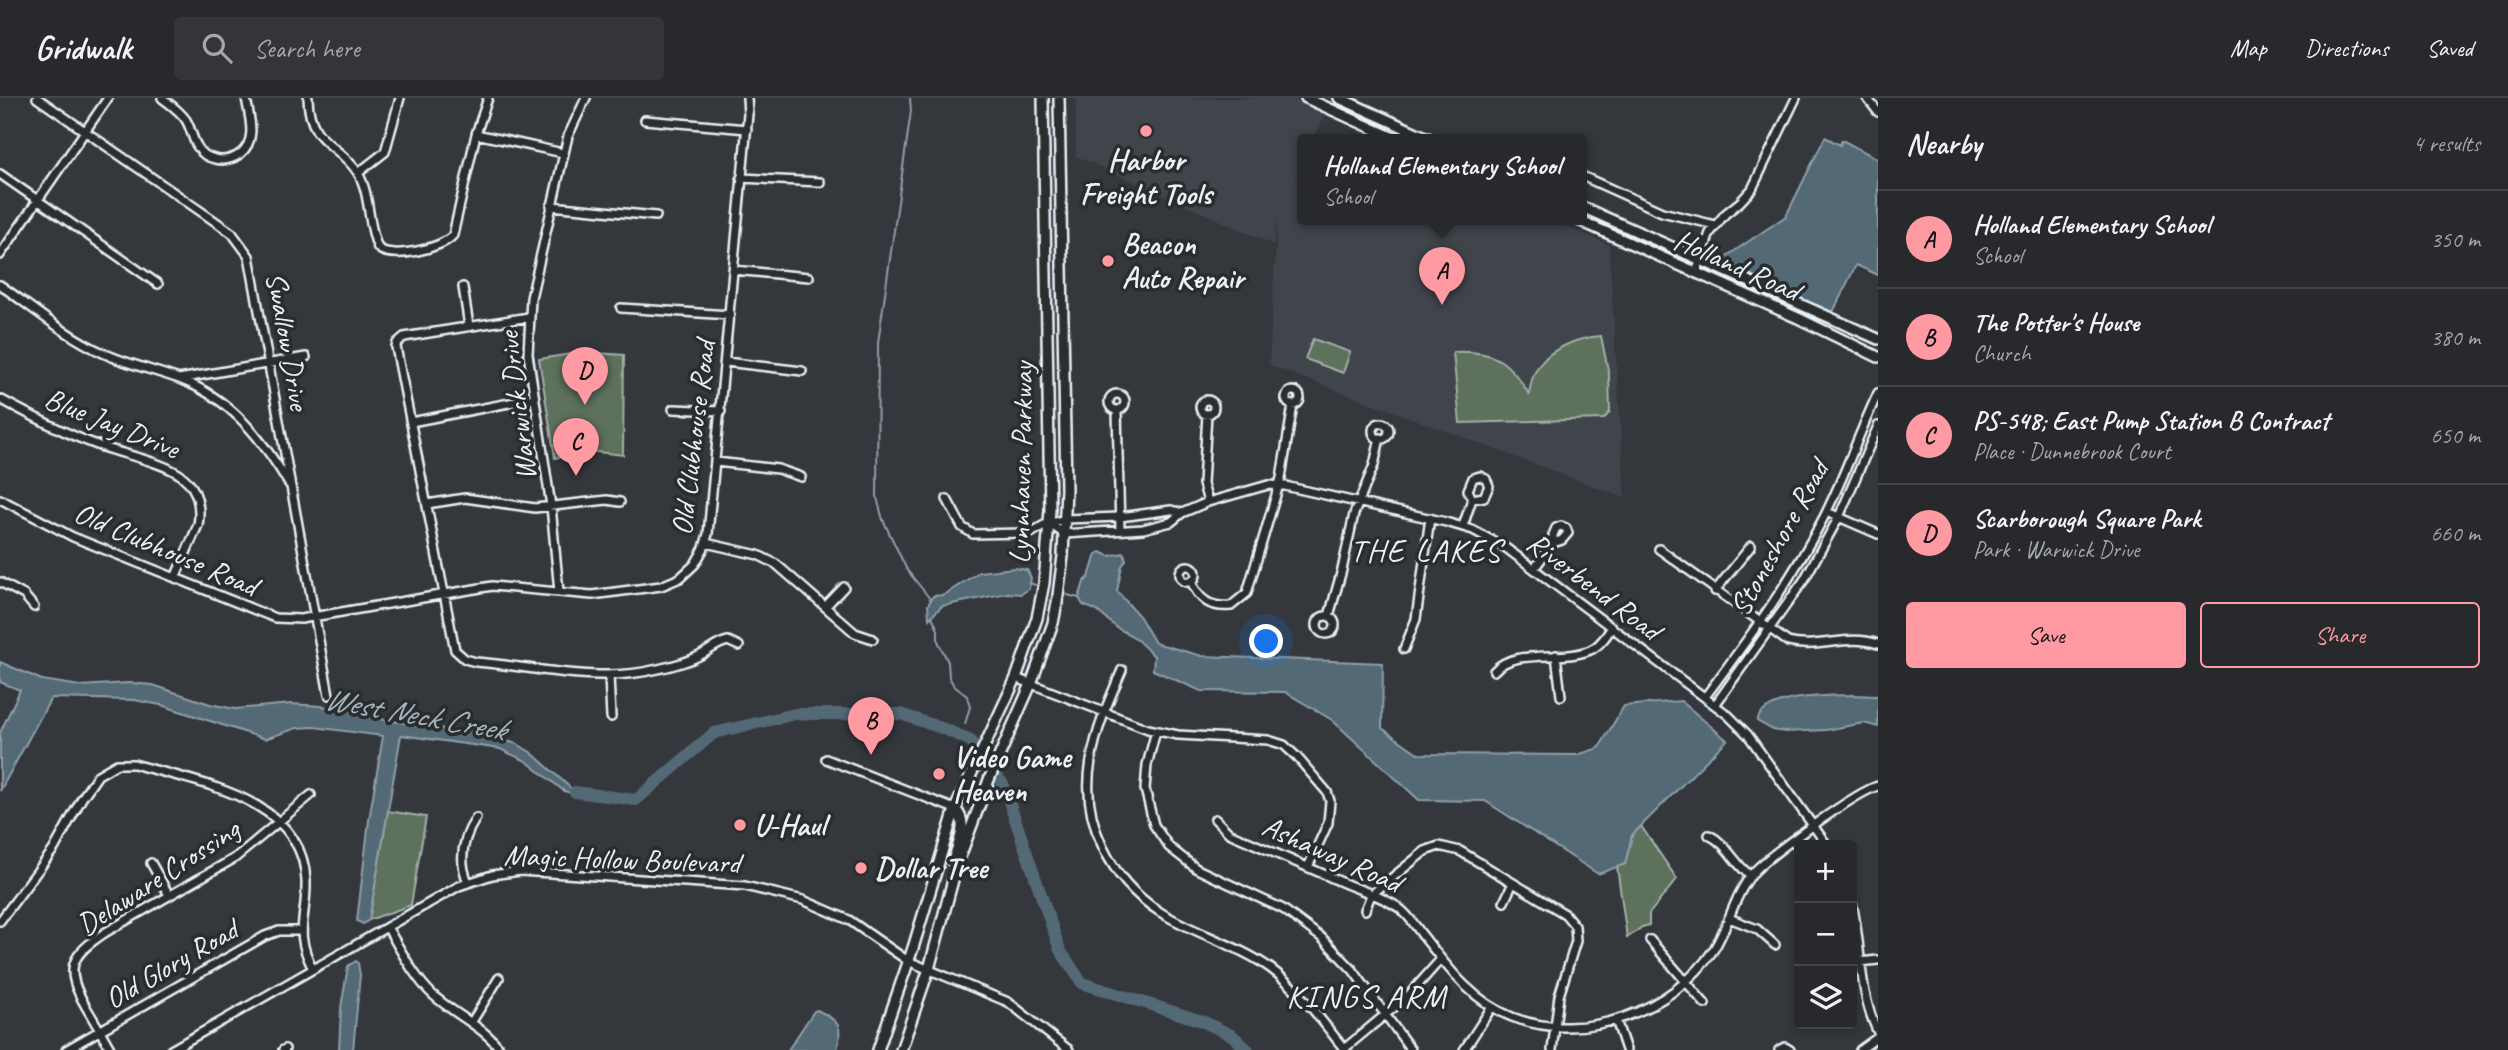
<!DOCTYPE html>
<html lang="en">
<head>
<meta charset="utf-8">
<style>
	:root { --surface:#27292d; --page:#333539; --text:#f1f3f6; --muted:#a4a6aa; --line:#434549; --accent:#ff9aa2 }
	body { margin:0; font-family:Caveat,sans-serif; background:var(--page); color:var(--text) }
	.controls { position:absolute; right:21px; bottom:21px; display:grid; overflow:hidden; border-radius:7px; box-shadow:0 4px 10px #0003 }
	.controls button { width:63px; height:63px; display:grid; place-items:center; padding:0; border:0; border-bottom:2px solid var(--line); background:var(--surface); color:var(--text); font:35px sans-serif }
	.you { position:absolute; left:1267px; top:544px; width:24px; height:24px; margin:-18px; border:5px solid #fff; border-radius:50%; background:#1a73e8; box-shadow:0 0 0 10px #1a73e833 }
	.badge { display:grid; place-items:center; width:46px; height:46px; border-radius:50%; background:var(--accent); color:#111; font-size:23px; font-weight:700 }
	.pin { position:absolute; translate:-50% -58px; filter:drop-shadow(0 2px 4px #0008) }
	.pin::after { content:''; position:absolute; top:37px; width:24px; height:21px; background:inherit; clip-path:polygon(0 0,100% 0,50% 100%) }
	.popup { position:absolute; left:1297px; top:36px; width:290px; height:91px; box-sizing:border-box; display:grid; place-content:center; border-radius:7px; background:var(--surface); filter:drop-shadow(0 2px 5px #0005); font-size:23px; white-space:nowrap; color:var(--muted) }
	.popup b { font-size:26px; color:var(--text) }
	.popup::after { content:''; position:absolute; left:50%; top:100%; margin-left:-14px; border:14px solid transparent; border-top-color:var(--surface) }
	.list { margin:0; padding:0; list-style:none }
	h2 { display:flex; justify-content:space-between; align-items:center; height:91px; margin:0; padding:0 28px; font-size:30px }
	h2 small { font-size:23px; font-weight:400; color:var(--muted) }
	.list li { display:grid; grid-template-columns:46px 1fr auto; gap:21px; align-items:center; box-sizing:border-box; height:98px; padding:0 28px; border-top:2px solid var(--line) }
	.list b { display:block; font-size:26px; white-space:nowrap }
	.list p { margin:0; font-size:23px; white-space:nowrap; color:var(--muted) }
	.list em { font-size:23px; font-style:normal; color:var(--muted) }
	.actions { display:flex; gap:14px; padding:21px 28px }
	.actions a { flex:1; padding:16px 0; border:2px solid var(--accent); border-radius:7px; text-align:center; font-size:24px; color:var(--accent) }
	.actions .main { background:var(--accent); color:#111 }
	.icon { flex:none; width:38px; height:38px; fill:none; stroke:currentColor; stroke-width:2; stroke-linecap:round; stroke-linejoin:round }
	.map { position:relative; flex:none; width:1878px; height:952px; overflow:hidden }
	header { display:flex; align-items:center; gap:42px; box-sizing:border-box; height:98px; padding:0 35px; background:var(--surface); border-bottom:2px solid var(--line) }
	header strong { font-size:33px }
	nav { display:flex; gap:38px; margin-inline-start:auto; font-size:24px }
	.search { width:490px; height:63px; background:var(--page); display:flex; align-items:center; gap:18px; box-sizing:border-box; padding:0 24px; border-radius:7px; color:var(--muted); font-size:26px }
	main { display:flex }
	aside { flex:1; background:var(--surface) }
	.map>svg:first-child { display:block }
</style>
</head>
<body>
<header>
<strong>Gridwalk</strong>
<div class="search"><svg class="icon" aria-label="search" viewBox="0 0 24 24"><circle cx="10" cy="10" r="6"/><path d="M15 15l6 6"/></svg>Search here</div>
<nav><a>Map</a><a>Directions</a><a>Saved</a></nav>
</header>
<main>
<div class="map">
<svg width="1878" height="952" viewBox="0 0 1878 952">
	<rect width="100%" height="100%" fill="#34373c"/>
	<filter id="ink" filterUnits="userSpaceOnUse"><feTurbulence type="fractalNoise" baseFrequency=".0143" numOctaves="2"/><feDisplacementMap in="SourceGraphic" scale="14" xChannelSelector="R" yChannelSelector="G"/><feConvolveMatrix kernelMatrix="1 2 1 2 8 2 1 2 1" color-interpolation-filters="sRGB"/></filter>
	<g filter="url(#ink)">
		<path fill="#40444c" d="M1076,0H1291L1325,16L1314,41H1302V66L1296,79L1302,82V121H1551L1609,147L1625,400L1269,267L1277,124L1282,111L1276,124L1274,147L1076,58Z"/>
		<path fill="#5d715c" stroke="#a2b1aa" stroke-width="2" d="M1601,238L1609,277L1610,314L1604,321L1460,325L1453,254C1494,252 1508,262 1529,296C1530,291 1531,284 1533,279C1542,253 1575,240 1601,238Z
			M1313,241L1350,254L1343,275L1305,261Z
			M583,254L624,257L623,357L588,353L555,360L539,261Z
			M388,713L426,719L411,807L369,822Z
			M1641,728L1677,781L1649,816V827L1642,829L1627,840L1617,769L1625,766L1632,737Z"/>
		<path fill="#536975" stroke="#8f9fa9" stroke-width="2" d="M1825,39L1840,47L1842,42L1878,61V177L1856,167L1832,216L1721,162L1786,118Z
			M1101,454L1109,458L1124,455L1126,462L1122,468L1117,493L1140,519L1155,545L1202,558L1383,565L1382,630L1419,656L1577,657L1599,650L1624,608L1681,603L1727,642L1632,737L1625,766L1598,776L1485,703L1419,702L1332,622L1285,594L1201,593L1153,572L1154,558L1134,539L1117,530L1096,512L1083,507L1079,500L1084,484L1089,479L1096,456Z
			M1015,470L1027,472L1031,480L1029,491L1021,496L1007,495L942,508L929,521L928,507L933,498L944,497L979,474Z
			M0,564L42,582L80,588L128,585L153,587L210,606L235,611L291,606L321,608L344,611L385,622L451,632H472L517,646L532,655L575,694L571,695L564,693L526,663L500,651L401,637L369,822L363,826L357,823L369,722L383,638L314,629L297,630L265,641L161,607L134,602L51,600L0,693V635L20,592L0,584Z
			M1852,597L1878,598V629L1864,625L1826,632L1785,634L1773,632L1757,623C1765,596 1829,598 1852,597Z
			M356,863L358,865L360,877L353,952H339L341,910L348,868Z
			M817,912C840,923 843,928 837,952H788L814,913Z"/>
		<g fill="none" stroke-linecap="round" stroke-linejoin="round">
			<path stroke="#8f9fa9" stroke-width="2" d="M910,0L911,13L878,245L877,400L883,422L907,472L931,502
				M1030,485L1035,487
				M1067,497L1079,500
				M932,518L938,532V543L948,564L949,579L954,588L967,598L970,609L965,626"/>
			<path stroke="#536975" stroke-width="12" d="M575,694L636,702L714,635L795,616H901L947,632L971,643L1003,686L1060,852L1082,885L1202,923L1233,938L1248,952"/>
			<defs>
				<path id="minor" d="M37,0L232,135L249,158L329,597
					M162,0C171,7 180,13 186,22C191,30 192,40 197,48C205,63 226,66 240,56C258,42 249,19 246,0
					M308,0C309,47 338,44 358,75C371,97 367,127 378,150C391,162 442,151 453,137L476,36L488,0
					M1867,0L1878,14
					M645,22L747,31
					M476,36L563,55
					M358,75L385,54L400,0
					M0,76L158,186
					M1582,78L1662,114L1715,127
					M741,80L820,84
					M551,108L656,118
					M0,157L108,0
					M733,172L809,179
					M1696,175L1710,135L1725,116L1740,104L1752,91L1796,0
					M0,187C33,210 66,238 103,255C127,266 154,272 179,281C230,300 262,340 289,386
					M463,189L469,228
					M621,210L730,217
					M529,219L404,239L397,245L396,249L455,552L465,561L476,564C538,569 597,586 658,571C672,568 687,564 699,558C709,553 717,545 728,543L739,548
					M726,264L802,273
					M179,281L306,259
					M1286 300a7 7 0 1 1 14 0a7 7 0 1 1-14 0Z
					M1109 304a8 8 0 1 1 16 0a8 8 0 1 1-16 0Z
					M0,301C32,318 64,335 97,347C121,356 165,364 183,379C198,391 201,410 198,427L175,480
					M1200 309a7 7 0 1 1 14 0a7 7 0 1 1-14 0Z
					M673,311L721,313
					M1117,312L1120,432
					M1207,316L1203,386L1208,404
					M411,324L535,300
					M1373 333a8 8 0 1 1 16 0a8 8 0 1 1-16 0Z
					M716,364L778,371L801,379
					M0,401L73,439L275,520L301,521L492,488L592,497L661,488L680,480L695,466L704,450L708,436L748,16L747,0
					M947,401L962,429L973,436L1031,435L1044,427L1065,421L1120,419L1171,412L1182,415
					M427,406L465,400L535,410L607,402L620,404
					M1827,414L1878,436
					M1050,426L1064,436L1143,431L1171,424L1182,415L1208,404L1268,387L1285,388L1446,424L1473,432L1506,450L1728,617L1748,637L1827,747
					M1463,428L1472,401L1468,392L1473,380L1480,378L1486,381L1489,388L1484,399L1472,401
					M706,445L758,457L776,466L855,535L873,541
					M1659,451L1788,544C1817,552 1848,535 1878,546
					M1180 476a8 8 0 1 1 16 0a8 8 0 1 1-16 0Z
					M1534,471L1553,445L1562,442L1568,435L1566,430L1561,428L1556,430L1553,437V445
					M1191,483C1199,502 1210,510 1231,508L1247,495L1281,380L1293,307
					M0,484L24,497L34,509
					M1715,493L1751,448
					M559,494L551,408L528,256L531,200L568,38L586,0
					M825,509L844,489
					M1329,518L1342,472L1354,416L1374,367L1380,340
					M1317 527a9 9 0 1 1 18 0a9 9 0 1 1-18 0Z
					M1404,551L1416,521L1430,420
					M1556,557L1561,598
					M1122,572C1109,602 1096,631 1091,663C1080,722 1110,782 1160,814C1195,836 1236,846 1270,870C1300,892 1322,923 1345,952
					M1494,573C1516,548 1567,566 1594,550C1602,545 1607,537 1612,529
					M609,578L611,619
					M1016,580L1148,631L1178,637L1268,642L1284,647L1297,659L1327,694L1330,703L1328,725L1308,769
					M1705,599C1749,540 1792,482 1825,417C1845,377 1859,335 1878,295
					M1715,607L1804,482L1839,419L1878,328
					M1156,633L1147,667L1145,691L1154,727L1169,749L1197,771L1283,811L1322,840L1353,872L1411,952
					M826,661L955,711
					M1215,721L1229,735C1268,752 1307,769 1346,786C1363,793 1384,799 1399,810C1409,817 1416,829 1423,838C1449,871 1472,903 1512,919C1583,947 1673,914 1714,851C1729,827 1734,798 1752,776C1766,759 1858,693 1878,688
					M1709,737C1728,746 1734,766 1751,778
					M151,765L169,797
					M468,784C458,762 463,740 476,720
					M1504,804L1513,785
					M1852,805C1862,849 1858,893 1878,935
					M1365,812L1371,797L1425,753L1439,748L1460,753L1565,816L1575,828L1576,843L1559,898L1552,952
					M1729,820L1757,831L1775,847
					M0,823L54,751L82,700L98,677L117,666H134C197,685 303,699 306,783C307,822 293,833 313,871
					M387,829C401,852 413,878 433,897C455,917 483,928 501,952
					M1650,842L1705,906
					M1860,864L1878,862
					M1616,922L1626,952
					M471,925L499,880
					M1344,951L1409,897L1441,861
					M66,952L265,838L279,833H301
					M111,952C103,938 95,924 86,909C64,871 69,858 106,834L235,760L311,697
					M171,952L459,788L492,777L520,773L745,788L803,802L849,822L908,863L1008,904L1069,952
					M283,952L285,951
					M1464,952L1492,909
					M1779,952L1785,949L1790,952
					M1860,952L1878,939"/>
				<path id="major" d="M1306,0L1396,41
					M1339,0L1430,41
					M1582,109L1878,241
					M1576,121L1798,220L1878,259
					M953,764C957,746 970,725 955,711
					M878,952L913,850L955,711L1016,580L1037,520L1044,485L1050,412L1043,0
					M901,952L929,871L957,767L990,679L1031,586L1053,525L1057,505L1063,458L1066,391L1059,0"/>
			</defs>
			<use href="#minor" stroke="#e8f1f8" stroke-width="12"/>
			<use href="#major" stroke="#e8f1f8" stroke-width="14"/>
			<use href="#minor" stroke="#2a2d2e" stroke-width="7"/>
			<use href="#major" stroke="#2a2d2e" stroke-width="9"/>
		</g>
	</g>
	<g fill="#ff9aa2" stroke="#2a2d2e" stroke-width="2.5">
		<circle cx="1146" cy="33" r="7"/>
		<circle cx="1108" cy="163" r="7"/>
		<circle cx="939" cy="676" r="7"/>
		<circle cx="740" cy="727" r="7"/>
		<circle cx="861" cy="770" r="7"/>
	</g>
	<g text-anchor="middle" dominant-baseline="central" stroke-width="7" stroke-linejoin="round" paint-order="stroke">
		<g font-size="30" font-weight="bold" fill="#e8f1f8" stroke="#2a2d2e" text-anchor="start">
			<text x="1146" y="62" text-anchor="middle">Harbor<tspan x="1146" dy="34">Freight Tools</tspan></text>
			<text x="1122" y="146">Beacon<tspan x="1122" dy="34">Auto Repair</tspan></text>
			<text x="953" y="659">Video Game<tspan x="953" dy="34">Heaven</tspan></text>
			<text x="754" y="727">U-Haul</text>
			<text x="875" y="770">Dollar Tree</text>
		</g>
		<g font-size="30" fill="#e8f1f8" stroke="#2a2d2e">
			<text transform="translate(1737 167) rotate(24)">Holland Road</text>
			<text transform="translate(288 243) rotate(80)">Swallow Drive</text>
			<text transform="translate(517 308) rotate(-97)">Warwick Drive</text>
			<text transform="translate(112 325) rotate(22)">Blue Jay Drive</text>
			<text transform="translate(693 340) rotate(-83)">Old Clubhouse Road</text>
			<text transform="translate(1021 365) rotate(-89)">Lynnhaven Parkway</text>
			<text transform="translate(1779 440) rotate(-61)">Stoneshore Road</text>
			<text transform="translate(166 451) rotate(23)">Old Clubhouse Road</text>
			<text transform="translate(1594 488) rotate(37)">Riverbend Road</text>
			<text transform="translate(1332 756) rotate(24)">Ashaway Road</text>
			<text transform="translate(622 761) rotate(2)">Magic Hollow Boulevard</text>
			<text transform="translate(158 779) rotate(-33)">Delaware Crossing</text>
			<text transform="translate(171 866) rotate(-30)">Old Glory Road</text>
		</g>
		<g font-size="32" letter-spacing="2" fill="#e8f1f8" stroke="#2a2d2e">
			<text x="1426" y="452">THE LAKES</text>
			<text x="1367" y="898">KINGS ARM</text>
		</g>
		<g font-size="32" font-style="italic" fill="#a5b4bd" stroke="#2a2d2e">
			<text transform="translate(415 616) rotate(10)">West Neck Creek</text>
		</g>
	</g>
</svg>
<div class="controls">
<button>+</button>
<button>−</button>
<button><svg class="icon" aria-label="layers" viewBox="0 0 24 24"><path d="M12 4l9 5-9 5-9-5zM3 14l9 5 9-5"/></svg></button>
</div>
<div class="you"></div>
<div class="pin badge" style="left:1442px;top:207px">A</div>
<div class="popup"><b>Holland Elementary School</b>School</div>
<div class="pin badge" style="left:871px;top:657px">B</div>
<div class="pin badge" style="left:576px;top:378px">C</div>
<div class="pin badge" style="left:585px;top:307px">D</div>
</div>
<aside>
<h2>Nearby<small>4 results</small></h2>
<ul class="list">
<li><span class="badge">A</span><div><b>Holland Elementary School</b><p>School</p></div><em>350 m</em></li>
<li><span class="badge">B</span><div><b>The Potter's House</b><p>Church</p></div><em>380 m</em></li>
<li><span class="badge">C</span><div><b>PS-548; East Pump Station B Contract</b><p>Place · Dunnebrook Court</p></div><em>650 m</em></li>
<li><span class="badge">D</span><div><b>Scarborough Square Park</b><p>Park · Warwick Drive</p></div><em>660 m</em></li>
</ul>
<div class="actions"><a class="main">Save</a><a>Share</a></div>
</aside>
</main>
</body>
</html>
